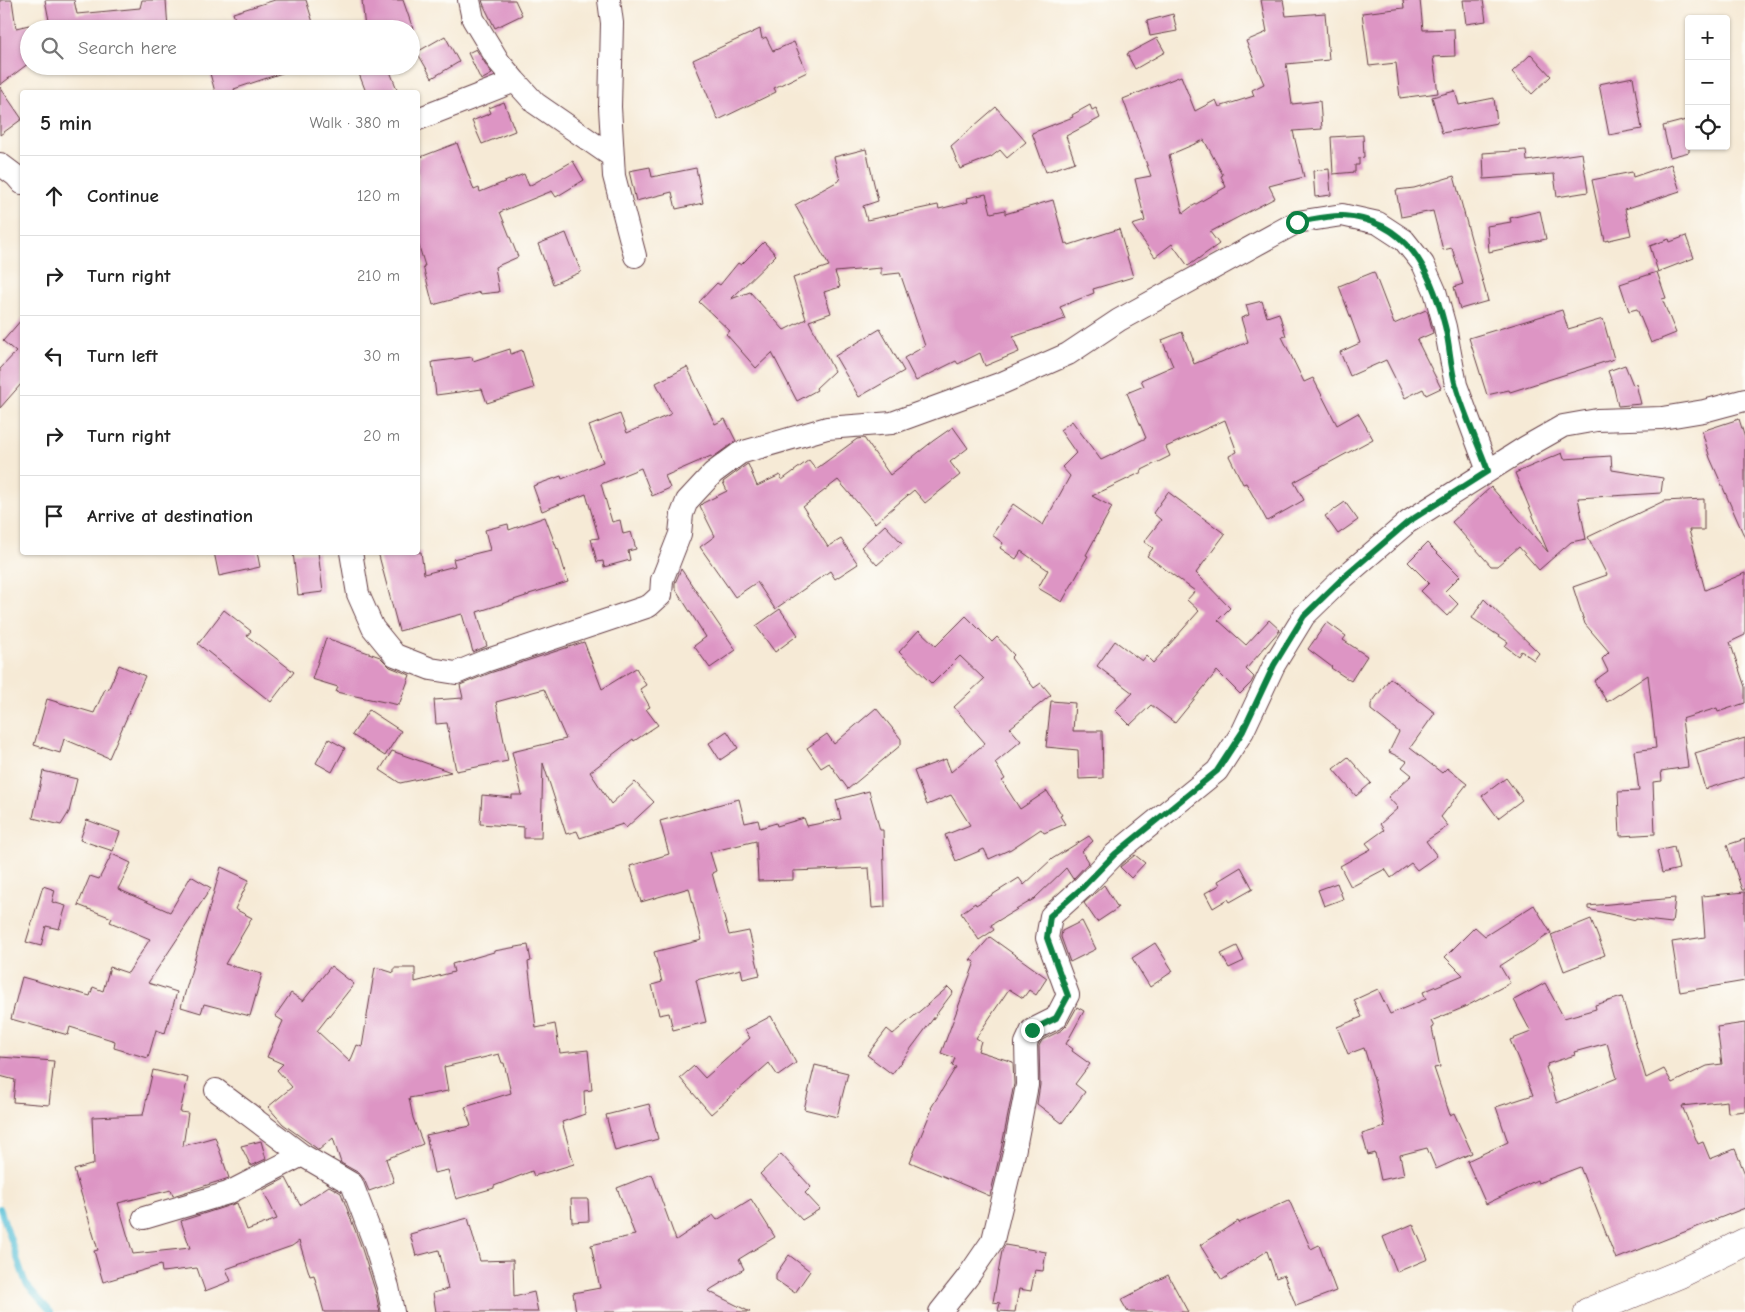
<!DOCTYPE html>
<html lang="en">
<head>
<meta charset="utf-8">
<style>
	:root { --surface:#fff; --page:#f6f6f6; --text:#222; --muted:#767676; --line:#e0e0e0 }
	body { margin:0; font-family:"Comic Neue",sans-serif; background:var(--page); color:var(--text) }
	.controls { position:absolute; right:15px; top:15px; display:grid; overflow:hidden; border-radius:5px; box-shadow:0 1px 4px #0004 }
	.controls button { width:45px; height:45px; display:grid; place-items:center; padding:0; border:0; border-bottom:1px solid var(--line); background:var(--surface); color:var(--text); font:25px sans-serif }
	.stop { position:absolute; width:15px; height:15px; margin:-11px; border:4px solid #0b8043; border-radius:50%; background:#fff }
	.stop.end { background:#0b8043; border-color:#fff; box-shadow:0 1px 5px #0008 }
	.list { margin:0; padding:0; list-style:none }
	h2 { display:flex; justify-content:space-between; align-items:center; height:65px; margin:0; padding:0 20px; font-size:21px }
	h2 small { font-size:16px; font-weight:400; color:var(--muted) }
	.list li { display:grid; grid-template-columns:32px 1fr auto; gap:15px; align-items:center; box-sizing:border-box; height:80px; padding:0 20px; border-top:1px solid var(--line) }
	.list b { display:block; font-size:19px; white-space:nowrap }
	.list em { font-size:16px; font-style:normal; color:var(--muted) }
	.icon { flex:none; width:28px; height:28px; fill:none; stroke:currentColor; stroke-width:2; stroke-linecap:round; stroke-linejoin:round }
	.map { position:relative; flex:none; width:1745px; height:1312px; overflow:hidden }
	.search { position:absolute; background:var(--surface); box-shadow:0 1px 4px #0004; left:20px; top:20px; width:400px; height:55px; display:flex; align-items:center; gap:12px; box-sizing:border-box; padding:0 18px; border-radius:28px; color:var(--muted); font-size:19px }
	.panel { position:absolute; background:var(--surface); box-shadow:0 1px 4px #0004; left:20px; top:90px; width:400px; height:465px; border-radius:5px }
	.map>svg:first-child { display:block }
</style>
</head>
<body>
<div class="map">
<svg width="1745" height="1312" viewBox="0 0 1745 1312">
	<rect width="100%" height="100%" fill="#fdfcf7"/>
	<filter id="ink" filterUnits="userSpaceOnUse"><feTurbulence type="fractalNoise" baseFrequency=".02" numOctaves="2"/><feDisplacementMap in="SourceGraphic" scale="10" xChannelSelector="R" yChannelSelector="G"/><feConvolveMatrix kernelMatrix="1 2 1 2 8 2 1 2 1" color-interpolation-filters="sRGB"/></filter>
	<filter id="wash" filterUnits="userSpaceOnUse"><feTurbulence type="fractalNoise" baseFrequency=".0096" numOctaves="4" result="noise"/><feDisplacementMap in="SourceGraphic" scale="20" xChannelSelector="R" yChannelSelector="G"/><feGaussianBlur stdDeviation="1.12" result="paint"/><feColorMatrix in="noise" values="0 0 0 0 0 0 0 0 0 0 0 0 0 0 0 0 0 1.4 0 .05"/><feComposite in="paint" operator="in"/></filter>
	<g filter="url(#wash)">
		<rect width="100%" height="100%" fill="#f6ead6"/>
		<g fill="none" stroke-linecap="round" stroke-linejoin="round">
			<path stroke="#5bc1d8" stroke-width="6" d="M0,1208L26,1284L51,1312"/>
		</g>
		<g id="blocks">
			<path fill="#dd95c4" fill-rule="evenodd" d="M0,0H12L16,28L29,25V63L0,85Z
				M45,0H74L77,14L140,8L142,0H166L168,29H42L41,22L49,20Z
				M275,0H306L315,29H238L233,13Z
				M362,0H403L413,29H365Z
				M482,0H515L522,15L495,28L484,6Z
				M1261,0H1283L1286,16L1325,13L1329,60L1286,64L1292,104L1320,101L1322,129L1293,131L1304,177L1269,186L1275,198L1210,232L1219,244L1188,266L1172,244L1155,257L1132,225L1145,221L1135,179L1151,176L1123,99L1181,76L1195,111L1216,100L1219,107L1254,96L1252,90L1264,84L1246,41L1267,32ZM1204,140L1223,175L1221,176L1226,187L1191,207L1183,213L1169,155Z
				M1403,0H1420L1423,30L1454,29L1455,56L1433,57L1438,93L1400,98L1396,63L1369,66L1362,13L1404,8Z
				M1463,0H1483L1486,21L1466,24Z
				M1173,14L1177,31L1150,36L1147,21Z
				M760,29L762,39L766,37L773,51L794,42L807,72L774,88L776,92L718,120L693,60Z
				M445,36L459,62L432,78L417,52Z
				M1157,38L1165,52L1135,69L1127,54Z
				M476,49L492,74L481,80L468,53Z
				M1531,54L1551,76L1532,94L1512,72Z
				M208,66H294V69L234,89L235,92H215Z
				M356,66H388L398,92H366Z
				M1633,77L1642,129L1609,135L1599,84Z
				M0,87L22,119L0,135Z
				M1455,91L1459,105L1494,98L1497,123L1442,133L1432,97Z
				M504,102L515,131L482,144L472,121L491,113L489,108Z
				M1090,105L1092,110L1096,108L1100,118L1066,136L1075,162L1046,172L1032,133L1073,117L1072,115Z
				M996,107L1026,142L1007,158L1000,150L991,157L960,169L951,146Z
				M1686,120L1689,132V152L1670,157L1663,126Z
				M1363,135L1364,157L1359,158V165H1355V172L1333,174L1331,137Z
				M457,143L474,190L479,188L480,192L524,174L529,186L573,161L584,180L556,197L552,191L500,212L518,257L495,267L499,292L480,294V292L433,305L423,266H425L418,243V158Z
				M866,149L878,201L863,206L867,220L938,205L939,209L968,202L967,198L986,194L991,213L1005,210V214L1053,200L1065,244L1068,243L1069,245L1119,229L1133,277L1093,289L1094,293L1060,307L1065,319L1013,337L1019,352L985,366L980,353L958,364L956,361L916,381L904,358L925,346L900,273L881,275V268L835,272L840,287L824,292L831,313L809,321L834,371L816,388L817,390L797,401L772,353L756,368L726,334L730,331L699,302L717,283L720,285L738,263L741,265L764,242L776,255L731,299L750,292L784,330L806,319L793,278L829,266L795,205L840,180L834,157Z
				M1526,150L1527,161L1582,153L1588,192L1557,197L1554,174L1484,179L1483,153Z
				M1671,164L1680,191L1625,209L1631,235L1605,241L1592,180L1632,172L1633,177Z
				M650,167L652,177L696,168L703,203L676,209L672,192L636,201L629,171Z
				M1329,169L1331,195L1315,197L1313,171Z
				M1454,176L1488,301L1460,309L1454,287L1463,284L1452,248L1443,250L1433,211L1401,217L1396,190L1414,188Z
				M1540,211L1546,239L1489,252L1487,226L1511,222L1510,218Z
				M566,233L581,272L553,284L538,244Z
				M1686,236L1694,258L1658,272L1650,246L1669,239L1670,242Z
				M1374,272L1394,324L1426,310L1428,313L1433,333L1417,340L1441,388L1426,395L1423,389L1405,398L1386,360L1350,376L1340,352L1360,343L1339,286Z
				M1657,272L1666,298L1662,299L1676,333L1651,343L1637,309L1629,311L1620,284Z
				M1262,301L1267,317L1279,313L1286,336L1282,337L1304,382L1313,378L1337,425L1358,413L1373,439L1294,482L1304,500L1267,521L1246,483L1243,484L1229,456L1237,452L1225,420L1166,447L1170,456L1140,471L1142,472L1092,496L1112,507L1086,555L1088,556L1062,602L1038,588L1048,570L1021,551L1016,559L1000,548L1003,543L992,535L1013,504L1043,525L1070,476L1062,467L1076,453L1060,430L1072,421L1101,460L1146,438L1127,393L1144,386L1141,380L1173,366L1162,340L1182,332L1194,364L1248,342L1241,318L1249,315L1246,305Z
				M1562,310L1568,329L1603,319L1614,359L1510,392L1509,390L1487,395L1469,338Z
				M22,319V383L0,408V369L16,352L3,341Z
				M880,329L904,371L859,397L835,356Z
				M510,349L511,354L522,350L534,388L487,403L482,389L436,395L432,362L472,357L473,361Z
				M1625,365L1633,385L1636,384L1641,404L1618,406L1614,388L1608,371Z
				M687,367L715,424L725,419L736,441L712,458L711,456L665,476L670,488L652,496L641,468L601,484L612,522L620,520L623,534L631,532L636,549L628,551L630,560L604,567L603,561L597,562L591,539L599,538L586,494L542,511L533,486L561,476L562,479L603,462L589,426L620,414L627,433L671,414L656,383Z
				M1739,419L1745,438V538L1710,458L1702,431Z
				M953,427L968,448L950,462L960,475L925,503L914,490L875,523L838,480L803,507L828,547L841,539L858,564L835,579L830,571L775,609L757,582L735,597L700,547L715,536L700,506L703,503L727,491L723,482L746,465L748,464L757,486L780,475L782,480L809,460L816,469L857,439L864,438L890,475L933,441Z
				M1562,453L1564,459L1611,456L1612,470L1663,478L1661,493L1578,498L1586,539L1571,542L1539,570L1519,547L1497,566H1491L1452,522L1491,487L1548,552L1515,473Z
				M1168,492L1225,534L1196,573L1230,608L1218,620L1246,645L1269,620L1280,630L1246,669L1254,677L1251,683L1240,694L1217,671L1175,723L1151,705L1130,725L1115,710L1133,693L1097,666L1115,641L1142,661L1146,656L1153,663L1199,611L1187,600L1195,591L1147,556L1153,548L1144,542L1161,520L1153,513Z
				M1704,499V530H1689L1705,590L1745,573V635L1730,642L1745,687V703L1718,712L1717,708L1682,719L1688,767L1661,771L1662,781L1653,782L1655,834L1620,836L1618,792L1639,791L1634,751L1656,748L1648,675L1607,702L1594,681L1608,671L1602,659L1609,652L1585,624L1573,587L1607,575L1588,537L1664,501Z
				M1345,502L1358,520L1338,534L1325,516Z
				M545,517L557,549L558,548L568,582L529,594V595L477,612L487,646L473,652L462,614L399,631L378,552H421L424,574L455,566L453,559L490,550L485,530L508,524L509,530Z
				M885,525L902,543L877,565L861,547Z
				M1427,543L1460,576L1445,591L1458,604L1447,616L1421,591L1429,583L1408,562Z
				M214,552H257L260,567L219,576Z
				M293,552H318L323,592L298,595Z
				M681,569L736,650L710,668L694,646L706,637L675,588V583Z
				M1484,599L1539,653L1534,660L1521,651L1518,656L1505,646L1508,642L1472,618Z
				M780,609L798,635L775,652L756,626Z
				M224,610L251,631L247,636L294,672L271,702L198,644Z
				M966,616L992,642L997,637L1014,655L1011,658L1034,688L1041,683L1051,695L1010,728L1021,741L995,763L1005,779L1002,781L1020,809L1047,791L1062,815L1060,816L1065,824L1044,833L1041,829L1011,849L989,859L984,849L956,861L945,835L970,825L951,795L927,805L914,771L946,759L951,772L985,743L954,707L984,679L960,656L932,684L899,652L919,630L936,646Z
				M1327,622L1346,636L1343,640L1367,656L1351,681L1331,668L1332,667L1308,649Z
				M326,638L380,657L390,667L410,675L399,705L336,692L338,687L312,679Z
				M584,642L602,689L636,668L646,685L640,689L650,707L646,709L658,725L634,741L633,739L590,772L611,804L635,782L654,802L626,828L623,824L580,838L577,831L566,834L543,763L541,838H524V827L480,824L482,795L512,798V795H522L512,752L566,739L544,689L496,702L508,761L456,771L447,723L436,724L434,700L463,698L460,685L490,673Z
				M119,665L145,676L109,758L64,739L60,753L34,745L47,699L94,713L105,689L108,690Z
				M1390,678L1435,713L1410,748L1442,773L1447,768L1467,784L1441,817L1448,826L1426,841L1437,856L1417,870L1411,863L1391,878L1385,869L1351,887L1340,866L1371,849L1366,843L1384,830L1380,824L1398,808L1388,797L1412,775L1402,767L1407,761L1389,752L1399,732L1371,710V704Z
				M1051,701L1075,703L1073,731H1102L1103,778L1079,779L1078,750L1046,747Z
				M876,708L901,739V745L848,789L829,763L821,768L807,748L827,734L834,744Z
				M369,710L401,731L385,756L352,735Z
				M727,731L738,748L720,760L709,743Z
				M1745,738V777L1705,789L1695,753Z
				M329,739L345,748L332,772L316,763Z
				M392,751L451,772L400,783L380,770Z
				M1348,757L1371,783L1356,796L1333,769Z
				M43,771L77,779L69,812L61,825L33,818Z
				M1506,778L1522,800L1498,818L1482,796Z
				M869,791L880,830H883L885,907L872,908L869,868L793,871V880L758,881L756,841L710,852L716,871L712,873L729,935L749,931L760,975L743,979L741,969L696,980L706,1022L673,1030L669,1013L659,1015L652,985L662,982L654,952L702,940L689,888L641,902L630,866L669,854L660,821L739,799L745,823L758,820L760,828L776,823L777,826L804,818L807,826L841,819L836,800Z
				M87,820L120,832L113,851L80,840Z
				M1089,836L1093,841L1082,851L1089,862L1074,878L1073,879L1066,868L1034,899L991,925L994,930L979,940L961,913L975,903L976,905L1019,878L1024,885L1052,859Z
				M1745,839V890H1742L1727,845Z
				M1674,847L1679,869L1662,873L1657,851Z
				M112,854L131,863L118,889L170,912L191,876L211,888L148,983L177,992L165,1033L156,1030L148,1058L114,1048L115,1041L70,1027L68,1035L11,1019L22,977L90,996L93,987L103,991L110,967L128,973L150,939L110,922L112,918L78,905L90,876L99,879Z
				M1135,855L1145,863L1131,878L1120,867Z
				M221,867L249,880L235,909L252,918L225,964L262,974L250,1016L204,1004L201,1013L181,1007Z
				M1241,867L1253,889L1230,902L1228,899L1213,908L1205,893L1220,885L1218,881Z
				M1337,883L1343,899L1324,906L1318,890Z
				M1104,885L1118,908L1097,922L1084,903Z
				M43,886L55,890L52,902L66,906L59,929L46,926L41,946L26,942Z
				M1745,892V981L1680,992L1672,942L1705,937L1702,896Z
				M1675,898L1672,923L1636,919V920L1588,909V906Z
				M1534,905L1551,933L1500,966L1510,983L1465,1007L1431,1021L1434,1027L1432,1028L1440,1067L1434,1068L1450,1115L1454,1113L1472,1153L1436,1169L1427,1148L1400,1155L1404,1175L1381,1180L1375,1153L1368,1155L1362,1134L1385,1127L1374,1080L1364,1048L1348,1054L1337,1027L1362,1017L1354,1000L1378,989L1390,1014L1426,999L1423,992L1463,975L1445,957L1475,927L1485,936Z
				M1591,919L1605,955L1564,971L1551,935Z
				M1082,921L1096,949L1070,962L1061,937L1062,931Z
				M990,937L1047,978L1036,995L1029,990L1023,998L1009,989L976,1038L981,1041L978,1051L1013,1062L1014,1084L1001,1150L990,1196L910,1162L932,1109L931,1108L956,1067L952,1066L955,1058L941,1053L975,962L970,960Z
				M1155,943L1173,971L1150,987L1132,958Z
				M528,945L531,961L528,962L536,1028L555,1024L560,1053L588,1050L592,1090L584,1091L585,1114L562,1122L574,1164L534,1176L532,1171L494,1186V1188L456,1199L448,1170L434,1173L426,1135L471,1126L465,1107L511,1093L504,1063H502L499,1054L444,1067L448,1091L409,1098L413,1118L423,1144L386,1159L394,1182L369,1191L364,1179L359,1173L341,1163L333,1138L319,1150L283,1124L268,1107L292,1087L277,1070L283,1064L267,1057L283,1021L275,1016L291,993L303,1001L331,966L354,984L317,1031L350,1062L357,1045L362,1047L375,967L394,973V968H415V982L454,972L452,964L494,952V951Z
				M1237,946L1244,961L1229,968L1221,954Z
				M1545,983L1564,1018L1596,1009L1595,1005L1622,997L1646,1078L1664,1069L1672,1083L1707,1066L1722,1064L1717,1027L1745,1023V1111L1728,1113L1727,1101L1682,1106L1698,1144L1703,1142L1710,1159L1735,1149L1745,1174V1208L1616,1259L1580,1167L1538,1183L1537,1180L1486,1204L1467,1161L1508,1142L1496,1107L1533,1095L1510,1040L1531,1032L1514,1000ZM1607,1043L1617,1078L1557,1103L1546,1067L1548,1066L1547,1064L1575,1055L1574,1052Z
				M948,987L953,992L892,1074L867,1055L887,1029L893,1034Z
				M1077,1007L1084,1011L1066,1044L1073,1049L1072,1051L1090,1064L1075,1084L1085,1092L1062,1123L1037,1104L1040,1085L1039,1046L1042,1040L1062,1030L1067,1025Z
				M771,1016L796,1063L778,1076L769,1063L711,1114L680,1078L694,1066L705,1078L750,1038L745,1030Z
				M0,1057L54,1061L49,1105L13,1102L15,1080L0,1076Z
				M815,1065L848,1073L837,1117L804,1109Z
				M153,1070L188,1078L180,1112L188,1113L183,1146L215,1137L229,1178L173,1196L171,1190L118,1203L133,1254L190,1248L181,1221L237,1203L247,1230L277,1219L263,1190L286,1178L300,1205L329,1186L341,1193L360,1243L375,1290L380,1312H324L314,1275L310,1276L299,1241L292,1246L226,1269L231,1281L205,1291L197,1268L162,1272L161,1265L103,1282L94,1251L98,1250L74,1170L94,1164L92,1117L143,1115Z
				M649,1104L658,1139L615,1151L606,1115Z
				M261,1141L266,1159L251,1166L241,1146Z
				M781,1154L811,1187L805,1193L820,1209L802,1220L760,1174Z
				M652,1174L676,1240L713,1215L717,1220L751,1199L775,1237L739,1259L744,1269L708,1291L750,1312H576L573,1293L600,1288L591,1245L635,1235L617,1188Z
				M571,1199H588L589,1221L572,1222Z
				M1289,1200L1311,1249L1319,1245L1336,1291L1296,1306L1284,1275L1276,1278L1267,1251L1222,1280L1200,1245L1238,1221L1239,1223Z
				M468,1218L480,1261L513,1260L514,1297L534,1292L538,1312H436L433,1293L448,1289L439,1250L416,1256L410,1234Z
				M1413,1224L1428,1259L1397,1272L1383,1237Z
				M1005,1245L1046,1252L1043,1271L1035,1270L1031,1291L1019,1289L1015,1312L998,1311L1000,1303L993,1302L1002,1251Z
				M789,1255L810,1271L795,1293L776,1280V1274Z
				M1168,1275L1188,1312H1128L1121,1300Z"/>
		</g>
	</g>
	<g filter="url(#ink)">
		<use href="#blocks" fill-opacity="0" stroke="#643d45" stroke-width="1"/>
		<g fill="none" stroke-linecap="round" stroke-linejoin="round">
			<defs>
				<path id="street" d="M469,0L473,19L499,62L515,81L535,103L613,157
					M609,0L612,23L610,107L614,176L635,256
					M418,119L515,81
					M0,164L16,176L22,183
					M351,552L358,594L373,628L395,655L431,669L456,673L485,661L649,606L661,595L662,580L680,534L682,514L687,501L713,473L740,453L827,428L892,423L1002,383L1068,354L1119,320L1297,222L1342,215L1378,223L1404,240L1423,264L1435,291L1445,327L1456,385L1488,471
					M255,1119L216,1090L302,1155L352,1184L374,1242L388,1287L393,1312
					M144,1218L228,1193L302,1155
					M940,1312L967,1278L993,1240L1014,1153L1027,1085L1026,1043L1032,1030L1056,1018L1068,995L1047,938L1051,916L1083,887L1115,854L1217,771L1243,731L1274,665L1304,616L1343,578L1408,522L1526,447L1563,426L1597,420L1662,418L1704,411L1745,400"/>
				<path id="primary" d="M1588,1312L1680,1274L1745,1242"/>
			</defs>
			<use href="#street" stroke="#643d45" stroke-width="24"/>
			<use href="#primary" stroke="#643d45" stroke-width="29"/>
			<use href="#street" stroke="#fff" stroke-width="22"/>
			<use href="#primary" stroke="#fff" stroke-width="28"/>
		</g>
	</g>
	<g fill="none" stroke-linecap="round" stroke-linejoin="round" filter="url(#ink)">
		<path stroke="#0b8043" stroke-width="6" d="M1032,1030L1056,1018L1068,996L1047,938L1050,916L1083,887L1115,854L1217,771L1243,731L1274,665L1304,616L1343,578L1408,522L1488,471C1478,443 1464,414 1456,386C1450,366 1450,345 1445,326C1431,270 1407,220 1343,216C1328,215 1312,220 1297,222"/>
	</g>
</svg>
<div class="controls">
<button>+</button>
<button>−</button>
<button><svg class="icon" aria-label="locate" viewBox="0 0 24 24"><circle cx="12" cy="12" r="6"/><path d="M12 2v4M12 18v4M2 12h4M18 12h4"/></svg></button>
</div>
<div class="stop" style="left:1297px;top:222px"></div>
<div class="stop end" style="left:1032px;top:1030px"></div>
<div class="search"><svg class="icon" aria-label="search" viewBox="0 0 24 24"><circle cx="10" cy="10" r="6"/><path d="M15 15l6 6"/></svg>Search here</div>
<section class="panel">
<h2>5 min<small>Walk · 380 m</small></h2>
<ul class="list">
<li><svg class="icon" aria-label="ahead" viewBox="0 0 24 24"><path d="M12 20V5M6 11l6-6 6 6"/></svg><div><b>Continue</b></div><em>120 m</em></li>
<li><svg class="icon" aria-label="right" viewBox="0 0 24 24"><path d="M7 20v-9h11M14 6l5 5-5 5"/></svg><div><b>Turn right</b></div><em>210 m</em></li>
<li><svg class="icon" aria-label="left" viewBox="0 0 24 24"><path d="M17 20v-9H6M10 6l-5 5 5 5"/></svg><div><b>Turn left</b></div><em>30 m</em></li>
<li><svg class="icon" aria-label="right" viewBox="0 0 24 24"><path d="M7 20v-9h11M14 6l5 5-5 5"/></svg><div><b>Turn right</b></div><em>20 m</em></li>
<li><svg class="icon" aria-label="arrive" viewBox="0 0 24 24"><path d="M6 21V4h12l-3 4 3 4H6"/></svg><div><b>Arrive at destination</b></div></li>
</ul>
</section>
</div>
</body>
</html>
